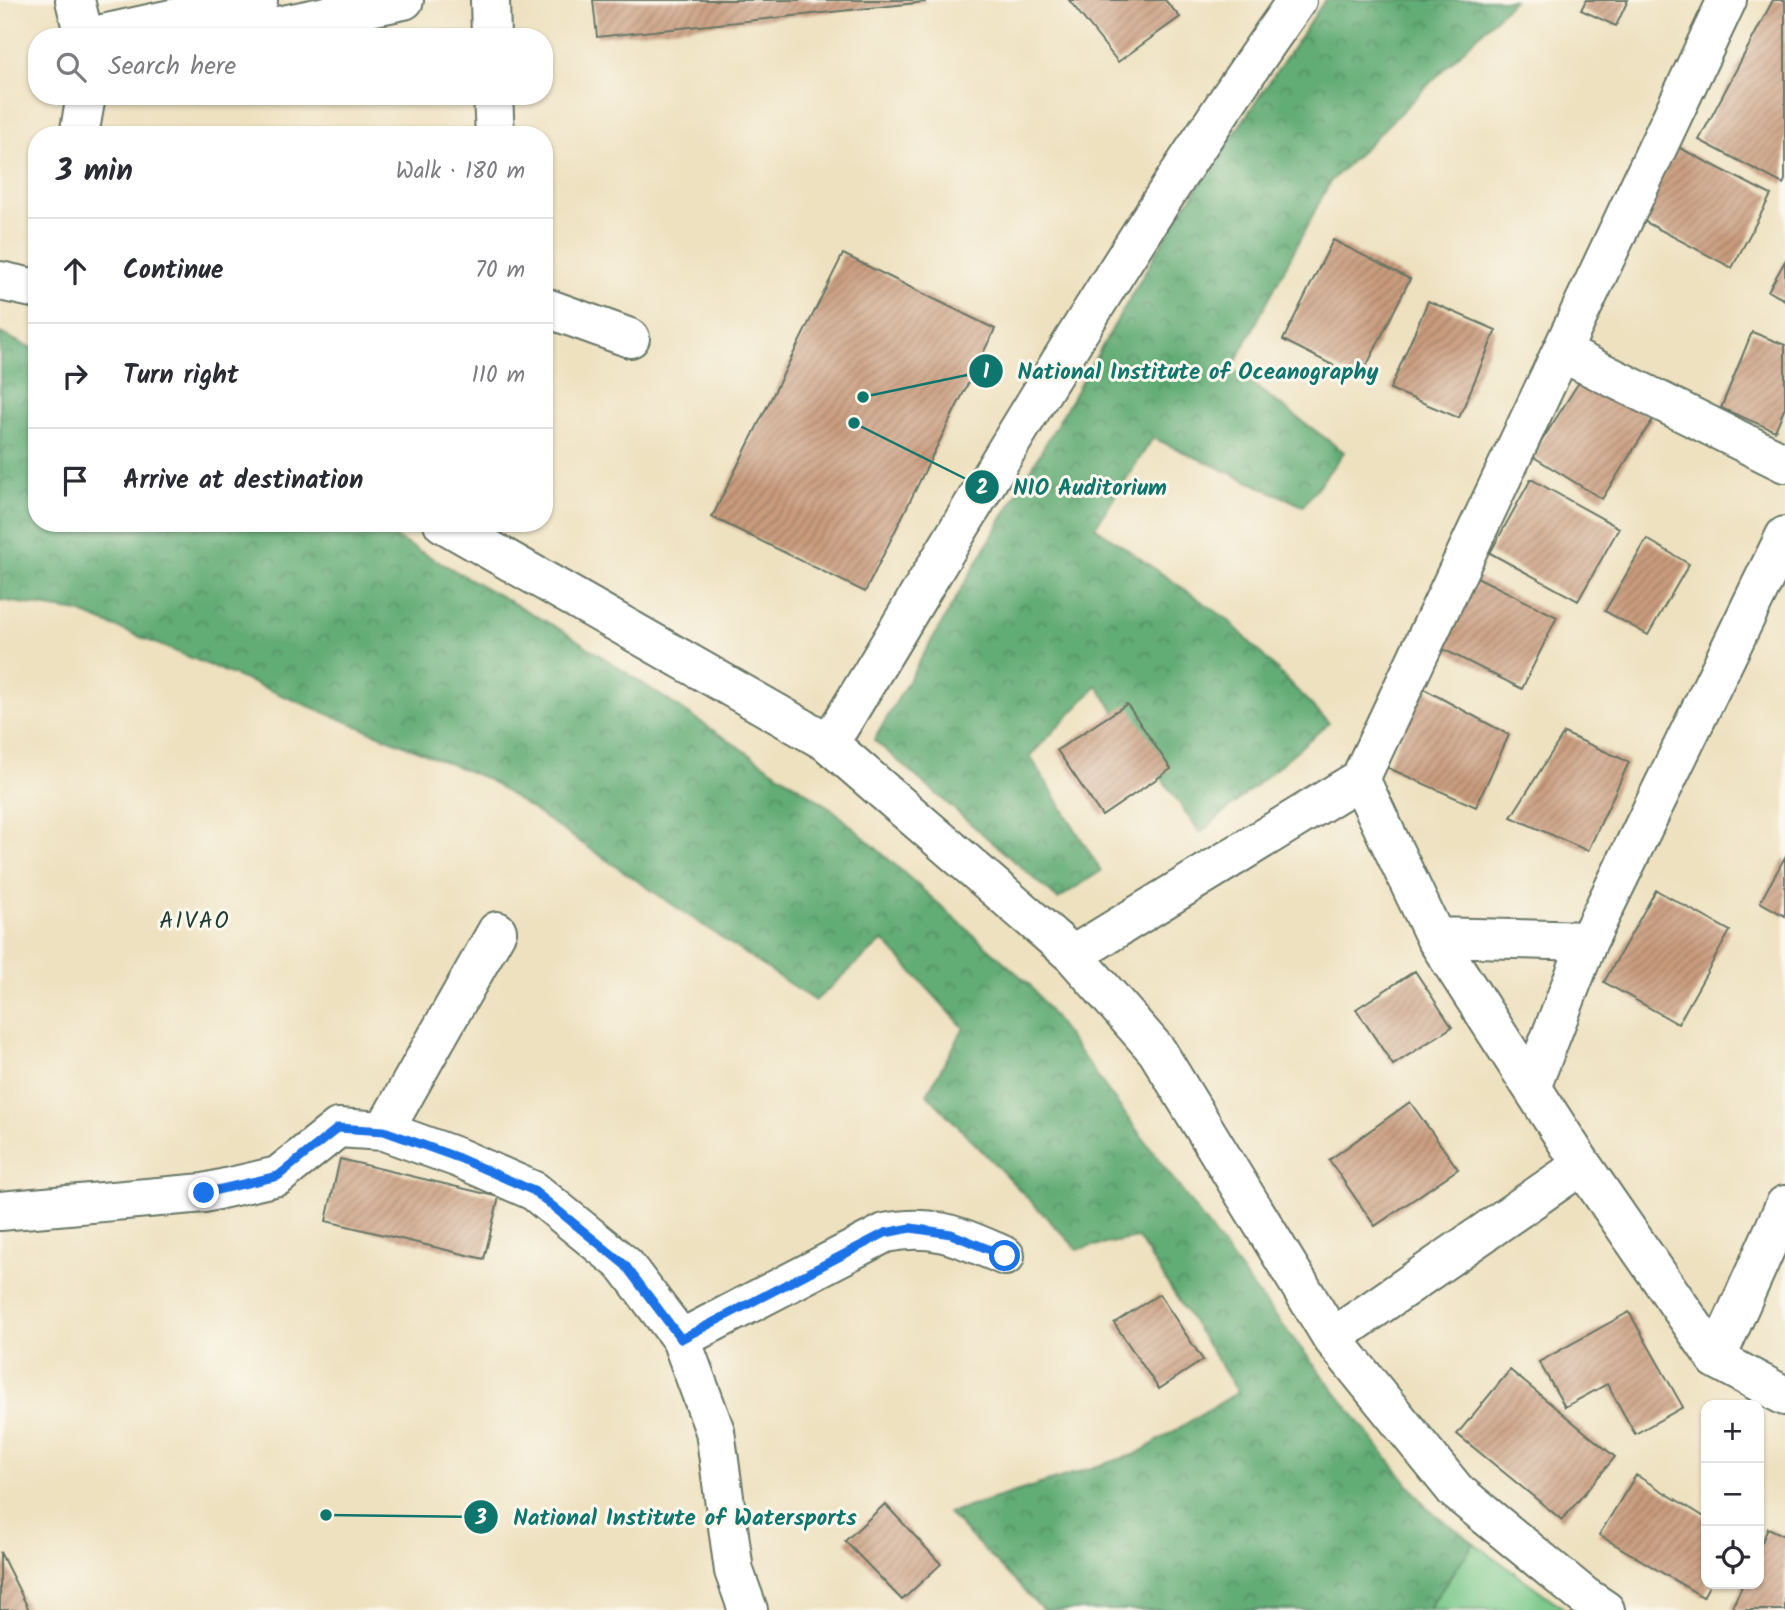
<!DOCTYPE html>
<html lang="en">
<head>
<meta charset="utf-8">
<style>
	:root { --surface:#fff; --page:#f2f2f3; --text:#2b2b33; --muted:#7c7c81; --line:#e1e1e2 }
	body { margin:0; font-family:Kalam,sans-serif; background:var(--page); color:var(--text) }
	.controls { position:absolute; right:21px; bottom:21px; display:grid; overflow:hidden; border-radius:14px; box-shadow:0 2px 5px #0004 }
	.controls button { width:63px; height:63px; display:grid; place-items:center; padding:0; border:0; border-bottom:2px solid var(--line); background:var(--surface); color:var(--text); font:35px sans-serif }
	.stop { position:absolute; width:21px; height:21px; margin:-16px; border:5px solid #1a73e8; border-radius:50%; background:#fff }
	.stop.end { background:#1a73e8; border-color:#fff; box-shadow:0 2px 7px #0008 }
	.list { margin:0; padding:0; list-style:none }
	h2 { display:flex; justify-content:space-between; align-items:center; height:91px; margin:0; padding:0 28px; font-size:30px }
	h2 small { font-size:23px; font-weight:400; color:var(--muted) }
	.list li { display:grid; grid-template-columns:46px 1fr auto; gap:21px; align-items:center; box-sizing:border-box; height:105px; padding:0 28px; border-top:2px solid var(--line) }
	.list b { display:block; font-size:26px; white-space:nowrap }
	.list em { font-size:23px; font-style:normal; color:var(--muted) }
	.icon { flex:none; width:38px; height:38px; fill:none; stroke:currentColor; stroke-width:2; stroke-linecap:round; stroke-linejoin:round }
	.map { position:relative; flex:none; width:1785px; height:1610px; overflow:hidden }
	.search { position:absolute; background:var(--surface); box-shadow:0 2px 5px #0004; left:28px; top:28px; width:525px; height:77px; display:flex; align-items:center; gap:18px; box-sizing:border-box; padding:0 24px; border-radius:28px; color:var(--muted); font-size:26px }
	.panel { position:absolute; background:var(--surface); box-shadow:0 2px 5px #0004; left:28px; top:126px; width:525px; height:406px; border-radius:28px }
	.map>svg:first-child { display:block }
</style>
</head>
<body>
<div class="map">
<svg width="1785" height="1610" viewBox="0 0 1785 1610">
	<defs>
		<pattern id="forest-crowns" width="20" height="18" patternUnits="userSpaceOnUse" patternTransform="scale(1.75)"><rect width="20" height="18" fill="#62ac75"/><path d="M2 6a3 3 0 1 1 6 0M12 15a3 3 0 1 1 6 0" fill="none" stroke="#508d61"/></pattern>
		<pattern id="building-hatch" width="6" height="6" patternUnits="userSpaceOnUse" patternTransform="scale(1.75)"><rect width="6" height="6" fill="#c99b7d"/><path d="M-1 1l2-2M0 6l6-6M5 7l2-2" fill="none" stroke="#a38067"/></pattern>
	</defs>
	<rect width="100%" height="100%" fill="#fbf7ec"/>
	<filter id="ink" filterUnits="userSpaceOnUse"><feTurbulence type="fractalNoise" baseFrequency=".0143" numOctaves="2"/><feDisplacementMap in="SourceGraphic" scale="14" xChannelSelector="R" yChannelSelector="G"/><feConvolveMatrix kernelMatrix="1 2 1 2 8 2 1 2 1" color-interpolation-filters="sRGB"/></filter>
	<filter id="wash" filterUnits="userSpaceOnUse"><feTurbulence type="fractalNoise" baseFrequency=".00686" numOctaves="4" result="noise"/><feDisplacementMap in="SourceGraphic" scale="28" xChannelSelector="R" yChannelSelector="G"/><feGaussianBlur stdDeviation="1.57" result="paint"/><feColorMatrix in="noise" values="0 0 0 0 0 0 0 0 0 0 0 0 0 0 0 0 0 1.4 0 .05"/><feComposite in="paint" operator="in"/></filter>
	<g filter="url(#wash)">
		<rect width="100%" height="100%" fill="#eee1c0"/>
		<path fill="#79c889" stroke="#4c825e" stroke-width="2" d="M1474,1543L1566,1610H1430L1432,1604Z"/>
		<path fill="url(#forest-crowns)" stroke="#407454" stroke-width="2" d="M1325,0H1514L1330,182L1232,369L1344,452L1303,506L1153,438L1095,527L1227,619L1329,723L1200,833L1097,686L1030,756L1101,871L1058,899L874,740L1173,224Z
			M0,333L37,351V523H369L565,632L832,809L1030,985L1255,1290L1428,1509L1474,1543L1432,1603L1430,1610H1043L948,1513L1136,1454L1238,1392L1138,1238L1077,1249L927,1094L964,1028L883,940L815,1001L487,779L79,612L0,600Z"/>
		<g id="blocks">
			<path fill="url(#building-hatch)" d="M593,0H925V2L597,37Z
				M1069,0H1165L1180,17L1118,62Z
				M1586,0H1628L1616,26L1581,10Z
				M1773,0H1785V180L1783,184L1699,140Z
				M1678,147L1771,195L1732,268L1640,219Z
				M1333,240L1410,279L1360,379L1283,340Z
				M843,254L995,329L865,592L712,517Z
				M1785,261V300L1768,291Z
				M1428,301L1496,330L1459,418L1390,389Z
				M1752,332L1785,345V407L1775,431L1721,408Z
				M1583,376L1653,419L1602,499L1532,456Z
				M1531,479L1619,528L1578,601L1490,553Z
				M1647,539L1689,564L1648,635L1605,611Z
				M1469,573L1557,617L1522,689L1433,644Z
				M1424,689L1509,735L1476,807L1386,767Z
				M1127,704L1171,769L1102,816L1057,750Z
				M1564,733L1629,762L1588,851L1511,817Z
				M1785,857V916L1760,902Z
				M1656,890L1730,931L1678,1024L1604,982Z
				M1415,971L1452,1027L1393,1065L1356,1009Z
				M1410,1102L1458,1169L1375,1226L1329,1160Z
				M340,1159L499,1197L484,1259L326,1221Z
				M1159,1294L1203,1360L1159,1389L1114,1323Z
				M1629,1312L1683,1407L1635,1434L1607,1384L1565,1407L1539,1362Z
				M1510,1370L1615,1457L1562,1520L1457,1434Z
				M1636,1475L1706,1518V1584H1710L1703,1597L1599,1535Z
				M885,1504L941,1564L902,1600L845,1541Z
				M1768,1528L1785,1536V1610H1731L1743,1584H1759V1549Z
				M0,1552L29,1610H0Z"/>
		</g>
	</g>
	<g filter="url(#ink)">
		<use href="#blocks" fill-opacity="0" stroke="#677665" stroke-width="2"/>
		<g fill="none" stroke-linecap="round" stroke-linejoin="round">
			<defs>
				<path id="minor" d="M75,0L84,37
					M490,0L491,37
					M89,37L258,0
					M225,37L404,0
					M493,96L495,135
					M79,135L86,96
					M0,281L37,289
					M544,307L630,338
					M1561,352L1785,463
					M443,523L827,742L1073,955L1157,1051L1332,1338L1456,1491L1584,1596L1605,1610
					M827,742L840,726C988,482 1132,233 1297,0
					M1360,779L1435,937L1582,1165L1716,1359L1785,1396
					M1435,937L1588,941L1785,536
					M1073,955L1360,779L1727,0
					M1532,1085L1588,941
					M384,1131L497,931
					M0,1211L204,1193L278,1176L338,1128L384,1131L459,1158L534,1191L625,1265L681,1339L715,1431L734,1571L748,1610
					M1332,1338L1582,1165
					M681,1339L885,1233C935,1223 960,1237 1005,1256
					M1716,1359L1785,1205"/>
			</defs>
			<use href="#minor" stroke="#677665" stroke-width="42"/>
			<use href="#minor" stroke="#fff" stroke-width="38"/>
		</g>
	</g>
	<g fill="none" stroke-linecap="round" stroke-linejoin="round" filter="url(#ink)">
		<path stroke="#1a73e8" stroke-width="9" d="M204,1193L278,1176L338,1128L384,1131L459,1158L534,1191L625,1265L681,1339L885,1233L911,1228L951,1234L1005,1256"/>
	</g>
	<g text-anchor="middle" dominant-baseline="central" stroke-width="6" stroke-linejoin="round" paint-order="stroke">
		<g font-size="23" letter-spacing="2" fill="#1f3d34" stroke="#fbf7ec">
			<text x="195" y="922">AIVAO</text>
		</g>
	</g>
	<path fill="none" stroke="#0f766e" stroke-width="2.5" d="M863 397L986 371M854 423L982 487M326 1515L481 1517"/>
	<g fill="#0f766e" stroke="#fbf7ec" stroke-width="2.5">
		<circle cx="863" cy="397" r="7"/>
		<circle cx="854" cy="423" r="7"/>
		<circle cx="326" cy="1515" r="7"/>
		<circle cx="986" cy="371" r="18"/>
		<circle cx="982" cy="487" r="18"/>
		<circle cx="481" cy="1517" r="18"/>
	</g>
	<g font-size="21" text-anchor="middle" font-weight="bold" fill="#fff">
		<text x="986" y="378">1</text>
		<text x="982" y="494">2</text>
		<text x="481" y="1524">3</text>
	</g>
	<g font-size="23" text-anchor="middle" font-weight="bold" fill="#0f766e" stroke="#fbf7ec" stroke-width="6" stroke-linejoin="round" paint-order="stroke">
		<text x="1198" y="379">National Institute of Oceanography</text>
		<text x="1090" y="495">NIO Auditorium</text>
		<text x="685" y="1525">National Institute of Watersports</text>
	</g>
</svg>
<div class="controls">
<button>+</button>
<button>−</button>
<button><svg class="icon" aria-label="locate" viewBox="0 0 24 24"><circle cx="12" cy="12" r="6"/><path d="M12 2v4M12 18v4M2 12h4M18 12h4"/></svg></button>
</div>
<div class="stop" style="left:1005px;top:1256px"></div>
<div class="stop end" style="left:204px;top:1193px"></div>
<div class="search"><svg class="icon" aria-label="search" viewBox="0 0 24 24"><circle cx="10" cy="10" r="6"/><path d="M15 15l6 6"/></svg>Search here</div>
<section class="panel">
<h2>3 min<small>Walk · 180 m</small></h2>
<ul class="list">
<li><svg class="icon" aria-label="ahead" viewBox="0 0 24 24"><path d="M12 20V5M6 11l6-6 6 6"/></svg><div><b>Continue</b></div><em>70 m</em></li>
<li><svg class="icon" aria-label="right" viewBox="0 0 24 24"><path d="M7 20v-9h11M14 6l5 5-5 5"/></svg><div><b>Turn right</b></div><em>110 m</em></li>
<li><svg class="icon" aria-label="arrive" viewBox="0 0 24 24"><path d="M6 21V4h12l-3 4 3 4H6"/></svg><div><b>Arrive at destination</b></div></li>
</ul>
</section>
</div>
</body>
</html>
